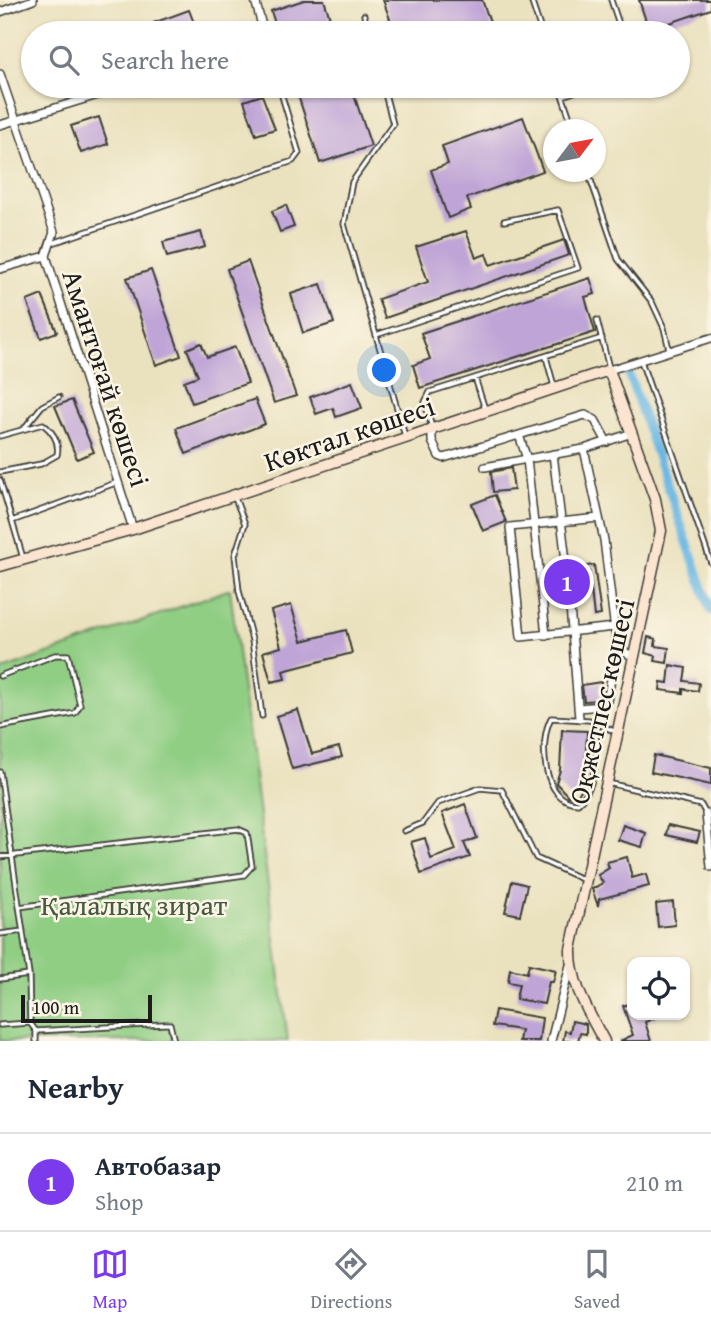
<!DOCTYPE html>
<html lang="en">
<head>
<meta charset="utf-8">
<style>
	:root { --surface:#fff; --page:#f6f6f7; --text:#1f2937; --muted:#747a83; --line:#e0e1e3; --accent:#7c3aed }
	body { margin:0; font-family:"Gentium Book Plus",serif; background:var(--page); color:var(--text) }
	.controls { position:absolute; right:21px; bottom:21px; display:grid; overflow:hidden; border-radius:14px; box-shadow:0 2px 5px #0004 }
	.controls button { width:63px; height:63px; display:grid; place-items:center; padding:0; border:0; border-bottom:2px solid var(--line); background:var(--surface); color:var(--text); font:35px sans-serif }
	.compass { position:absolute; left:543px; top:119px; width:63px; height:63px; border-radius:50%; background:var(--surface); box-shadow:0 2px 5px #0004; rotate:58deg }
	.scale { position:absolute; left:21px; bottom:18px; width:131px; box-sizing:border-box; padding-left:7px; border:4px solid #1c1c1c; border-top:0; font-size:19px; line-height:24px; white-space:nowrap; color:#1c1c1c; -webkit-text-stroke:5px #fcf5e5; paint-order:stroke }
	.you { position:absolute; left:385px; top:371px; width:24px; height:24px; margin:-18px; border:5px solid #fff; border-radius:50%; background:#1a73e8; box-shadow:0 0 0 10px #1a73e833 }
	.badge { display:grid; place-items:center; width:46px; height:46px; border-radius:50%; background:var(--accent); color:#fff; font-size:23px; font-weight:700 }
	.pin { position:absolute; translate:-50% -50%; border:4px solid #fff; box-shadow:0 2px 7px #0006 }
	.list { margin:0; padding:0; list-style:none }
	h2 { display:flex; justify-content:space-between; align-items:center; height:91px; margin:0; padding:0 28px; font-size:30px }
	h2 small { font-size:23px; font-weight:400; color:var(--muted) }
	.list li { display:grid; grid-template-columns:46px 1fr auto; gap:21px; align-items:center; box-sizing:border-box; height:98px; padding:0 28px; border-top:2px solid var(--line) }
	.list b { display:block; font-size:26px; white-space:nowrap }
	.list p { margin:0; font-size:23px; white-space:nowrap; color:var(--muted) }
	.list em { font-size:23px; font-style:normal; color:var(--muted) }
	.icon { flex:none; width:38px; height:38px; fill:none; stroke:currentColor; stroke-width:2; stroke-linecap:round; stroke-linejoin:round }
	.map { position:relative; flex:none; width:711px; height:1041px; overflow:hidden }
	.search { position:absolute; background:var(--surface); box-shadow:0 2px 5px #0004; left:21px; right:21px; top:21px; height:77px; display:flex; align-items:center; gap:18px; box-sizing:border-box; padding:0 24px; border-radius:38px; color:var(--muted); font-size:26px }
	.sheet { height:189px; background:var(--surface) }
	nav { display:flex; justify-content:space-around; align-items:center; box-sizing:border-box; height:98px; border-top:2px solid var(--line); background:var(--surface); font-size:19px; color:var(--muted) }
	nav a { display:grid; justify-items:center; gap:4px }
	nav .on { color:var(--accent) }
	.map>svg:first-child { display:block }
</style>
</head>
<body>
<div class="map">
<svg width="711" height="1041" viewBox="0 0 711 1041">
	<rect width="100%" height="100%" fill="#fcf5e5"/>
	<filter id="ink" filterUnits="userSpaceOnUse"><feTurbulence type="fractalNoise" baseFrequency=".0143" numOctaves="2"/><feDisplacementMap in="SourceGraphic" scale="14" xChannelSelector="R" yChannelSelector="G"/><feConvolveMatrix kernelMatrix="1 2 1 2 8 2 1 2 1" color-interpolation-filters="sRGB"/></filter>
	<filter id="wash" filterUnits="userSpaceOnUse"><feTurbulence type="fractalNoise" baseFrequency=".00686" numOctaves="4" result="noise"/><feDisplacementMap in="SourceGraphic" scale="28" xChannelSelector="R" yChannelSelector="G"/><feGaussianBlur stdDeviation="1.57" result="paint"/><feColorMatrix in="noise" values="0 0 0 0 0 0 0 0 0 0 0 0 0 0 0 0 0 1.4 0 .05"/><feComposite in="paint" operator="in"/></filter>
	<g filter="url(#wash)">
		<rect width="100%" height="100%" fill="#eae1be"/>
		<path fill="#90ce84" stroke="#567550" stroke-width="2" d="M230,589L288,1041H0V671Z"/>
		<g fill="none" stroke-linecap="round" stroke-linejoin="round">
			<path stroke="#69b7e3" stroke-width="9" d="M629,375L711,611"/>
		</g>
		<g id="blocks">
			<path fill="#bfa5d7" d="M304,0H324L335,33H278L271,11Z
				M383,0H482L494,33H395Z
				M639,0H711V9L649,30Z
				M189,10L194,23L157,33L153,23Z
				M295,86H351L371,146L320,163Z
				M262,95L275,129L256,135L244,101Z
				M99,117L108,144L81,153L71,126Z
				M523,117L543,171L467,198L471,209L448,218L431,170L448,164L442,146Z
				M286,205L294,227L280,232L272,211Z
				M466,231L476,258L486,254L490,265L564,240L569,255L385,318L378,299L428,282L416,247Z
				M201,232L205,247L167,257L163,242Z
				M248,261L296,396L274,403L227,269Z
				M151,270L181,356L156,365L127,278Z
				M590,278L595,294L585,297L595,332L420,388L413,365L430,359L421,333Z
				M321,284L334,323L303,333L291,294Z
				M42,295L57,332L41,338L27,301Z
				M201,343L207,357L235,347L248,383L192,403L184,381L198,376L187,349Z
				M352,382L362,408L336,417L333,408L316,414L310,397Z
				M255,399L265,424L186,454L176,428Z
				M72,400L94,452L77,459L55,406Z
				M511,468L514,490L493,492L491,472Z
				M495,495L506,522L483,531L472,504Z
				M594,565L601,615L594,616L589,572L574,574V568Z
				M291,605L302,641L346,630L352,653L283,671L285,679L271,682L263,652L281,647L271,611Z
				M648,637L656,639L655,646L669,648L667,663L655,661L656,656L645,653Z
				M670,665L686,668L684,681L699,683L698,691L683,689V693L660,690L661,682L668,683Z
				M601,682L600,700L584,701L582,685Z
				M298,710L312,754L339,747L342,757L292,769L276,716Z
				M562,730L587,731L585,771L588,777L577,797L568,796L556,783L560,770Z
				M654,755L711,768V785L651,772Z
				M465,804L477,838L464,843L470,857L421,874L411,842L425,838L431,859L456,850L442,813Z
				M623,825L646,833L642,847L618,840Z
				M668,825L700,832L697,842L666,835Z
				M627,857L632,878L646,874L649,886L599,899L598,906L592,889L603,883L598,875L609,868L607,862Z
				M512,881L527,885L520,915L505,912Z
				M673,902L675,925L658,927L656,904Z
				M529,964L556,970L553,982H549L544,1004L516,999L519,984L508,982L510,969L527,973Z
				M632,1003V1015H661L645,1022L651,1041H620L633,1035L623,1006Z
				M495,1010L542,1018L539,1041H519L521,1030L492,1026Z
				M572,1021L586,1024V1034L580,1033L578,1041H563L565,1031L570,1032Z"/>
		</g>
	</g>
	<g filter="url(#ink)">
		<use href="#blocks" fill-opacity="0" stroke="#3b3a34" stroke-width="2"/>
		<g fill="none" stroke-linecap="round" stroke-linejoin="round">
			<defs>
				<path id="lane" d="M531,0L542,33
					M611,0L622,33
					M364,15L369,33
					M383,86L393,124L352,182L344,224L405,436
					M559,86L574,130
					M563,96L590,86
					M588,172L618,259L652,302L664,328L669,349
					M50,244L293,161L299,153L279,86
					M597,320L609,368
					M376,335L578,268L558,210L504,221
					M546,357L554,386
					M641,361L711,563
					M475,378L485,409
					M25,427L42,406L59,397
					M432,428L425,402L430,392L602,338
					M0,436L43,424C53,432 60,442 57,455L41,464L0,472
					M0,480L23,558
					M235,498L245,524L235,555L239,591L252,640L262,716
					M12,521L118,482
					M0,676L55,655H68L80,705L75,713L0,727
					M597,725C595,750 599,786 578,803C543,803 538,742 551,718L589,720L616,732
					M0,772L29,975L30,1023L36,1031V1041
					M608,783L701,805L706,814
					M404,831L423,823L438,803L480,788L502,790L536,858L584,880
					M0,857L238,829L247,833L252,866L244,875L19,907
					M0,934L23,931
					M0,979L29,975
					M0,1025L30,1023
					M36,1031L164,1024H170L174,1041"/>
				<path id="street" d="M255,0L264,33
					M0,12L33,0
					M0,74L54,232L46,256L133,529
					M0,125L127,86
					M0,269L46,256
					M609,370L711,338
					M432,428V441L439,456L444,458L519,435L527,459L584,449L604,540L617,647L633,657
					M519,435L585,415L595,420L607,442
					M584,449L632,433
					M553,454L567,569L579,718
					M485,467L527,459L546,635
					M599,518L510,527L521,637L615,627
					M578,708L603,706L607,701L617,647
					M706,814L711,867
					M551,1041L570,965"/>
				<path id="secondary" d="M0,566L133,529L609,370L655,499L661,531L571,949C570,983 588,1011 604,1041"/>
			</defs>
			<use href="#lane" stroke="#3b3a34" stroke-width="7"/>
			<use href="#street" stroke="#3b3a34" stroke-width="10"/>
			<use href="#secondary" stroke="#3b3a34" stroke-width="13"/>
			<use href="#lane" stroke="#fff" stroke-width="3.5"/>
			<use href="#street" stroke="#fff" stroke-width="7"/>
			<use href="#secondary" stroke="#fce5d0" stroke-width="10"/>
		</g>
	</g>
	<g text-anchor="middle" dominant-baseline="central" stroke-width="5" stroke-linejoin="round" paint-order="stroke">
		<g font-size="28" fill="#1c1c1c" stroke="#fcf5e5">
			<text transform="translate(107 378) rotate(72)">Амантоғай көшесі</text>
			<text transform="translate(349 433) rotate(-19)">Көктал көшесі</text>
			<text transform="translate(601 701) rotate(-77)">Оқжетпес көшесі</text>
		</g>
		<g font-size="28" fill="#455a40" stroke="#fcf5e5">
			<text x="134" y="904">Қалалық зират</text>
		</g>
	</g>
</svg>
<div class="controls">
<button><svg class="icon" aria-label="locate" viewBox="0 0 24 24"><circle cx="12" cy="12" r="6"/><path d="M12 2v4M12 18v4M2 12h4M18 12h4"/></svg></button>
</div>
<svg class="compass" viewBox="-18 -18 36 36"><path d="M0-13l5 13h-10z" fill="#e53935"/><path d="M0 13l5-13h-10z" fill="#747a83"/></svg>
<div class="scale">100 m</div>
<div class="you"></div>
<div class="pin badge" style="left:567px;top:582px">1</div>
<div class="search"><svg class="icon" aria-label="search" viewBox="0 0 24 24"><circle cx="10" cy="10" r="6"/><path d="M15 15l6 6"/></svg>Search here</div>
</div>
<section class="sheet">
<h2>Nearby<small></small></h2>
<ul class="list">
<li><span class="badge">1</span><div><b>Автобазар</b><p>Shop</p></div><em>210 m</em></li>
</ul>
</section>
<nav>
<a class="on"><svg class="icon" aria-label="map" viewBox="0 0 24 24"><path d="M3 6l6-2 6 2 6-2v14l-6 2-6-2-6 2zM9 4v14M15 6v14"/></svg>Map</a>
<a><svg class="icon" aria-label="directions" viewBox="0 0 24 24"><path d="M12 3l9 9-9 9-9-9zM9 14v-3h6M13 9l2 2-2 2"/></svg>Directions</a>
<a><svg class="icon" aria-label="saved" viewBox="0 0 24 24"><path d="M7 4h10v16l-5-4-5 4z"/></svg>Saved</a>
</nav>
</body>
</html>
